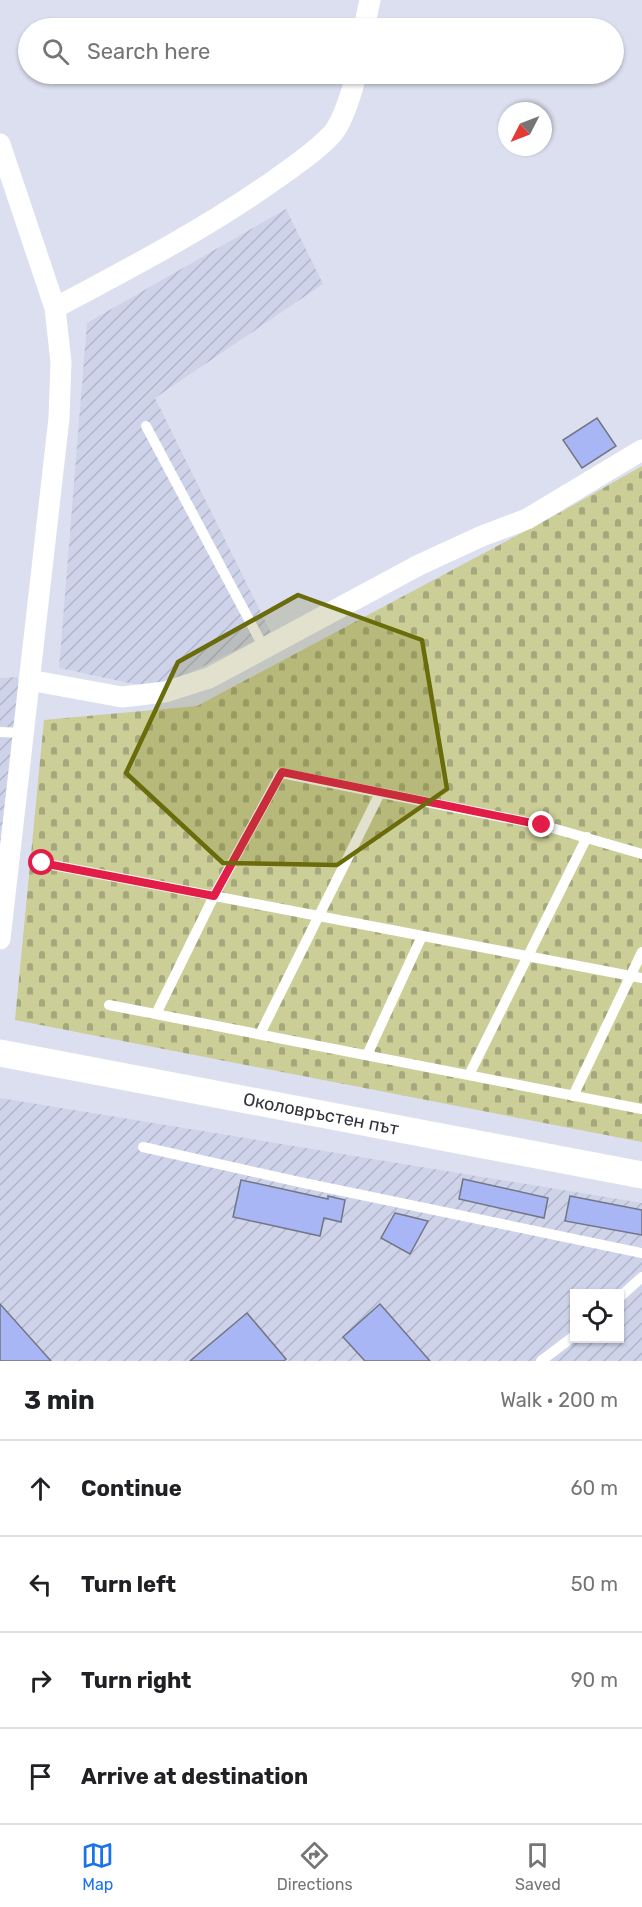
<!DOCTYPE html>
<html lang="en">
<head>
<meta charset="utf-8">
<style>
	:root { --surface:#fff; --page:#f2f2f2; --text:#202124; --muted:#757577; --line:#e0e0e0; --accent:#1a73e8 }
	body { margin:0; font-family:Rubik,sans-serif; background:var(--page); color:var(--text) }
	.controls { position:absolute; right:18px; bottom:18px; display:grid; overflow:hidden; border-radius:0px; box-shadow:0 2px 4px #0004 }
	.controls button { width:54px; height:54px; display:grid; place-items:center; padding:0; border:0; border-bottom:2px solid var(--line); background:var(--surface); color:var(--text); font:30px sans-serif }
	.compass { position:absolute; left:498px; top:102px; width:54px; height:54px; border-radius:50%; background:var(--surface); box-shadow:0 2px 4px #0004; rotate:228deg }
	.stop { position:absolute; width:18px; height:18px; margin:-14px; border:4px solid #e11d48; border-radius:50%; background:#fff }
	.stop.end { background:#e11d48; border-color:#fff; box-shadow:0 2px 6px #0008 }
	.list { margin:0; padding:0; list-style:none }
	h2 { display:flex; justify-content:space-between; align-items:center; height:78px; margin:0; padding:0 24px; font-size:26px }
	h2 small { font-size:20px; font-weight:400; color:var(--muted) }
	.list li { display:grid; grid-template-columns:39px 1fr auto; gap:18px; align-items:center; box-sizing:border-box; height:96px; padding:0 24px; border-top:2px solid var(--line) }
	.list b { display:block; font-size:22px; white-space:nowrap }
	.list em { font-size:20px; font-style:normal; color:var(--muted) }
	.icon { flex:none; width:33px; height:33px; fill:none; stroke:currentColor; stroke-width:2; stroke-linecap:round; stroke-linejoin:round }
	.map { position:relative; flex:none; width:642px; height:1361px; overflow:hidden }
	.search { position:absolute; background:var(--surface); box-shadow:0 2px 4px #0004; left:18px; right:18px; top:18px; height:66px; display:flex; align-items:center; gap:15px; box-sizing:border-box; padding:0 21px; border-radius:33px; color:var(--muted); font-size:22px }
	.sheet { height:462px; background:var(--surface) }
	nav { display:flex; justify-content:space-around; align-items:center; box-sizing:border-box; height:84px; border-top:2px solid var(--line); background:var(--surface); font-size:16px; color:var(--muted) }
	nav a { display:grid; justify-items:center; gap:3px }
	nav .on { color:var(--accent) }
	.map>svg:first-child { display:block }
</style>
</head>
<body>
<div class="map">
<svg width="642" height="1361" viewBox="0 0 642 1361">
	<defs>
		<pattern id="industrial-furrows" width="10" height="10" patternUnits="userSpaceOnUse" patternTransform="scale(1.5)"><rect width="10" height="10" fill="#ced3ea"/><path d="M-1 1l2-2M0 10L10 0M9 11l2-2" fill="none" stroke="#b1b6ca"/></pattern>
		<pattern id="cemetery-stones" width="16" height="16" patternUnits="userSpaceOnUse" patternTransform="scale(1.5)"><rect width="16" height="16" fill="#cbce97"/><path d="M2 7V4a2 2 0 0 1 4 0v3zM10 15v-3a2 2 0 0 1 4 0v3z" fill="#a5a87c"/></pattern>
	</defs>
	<rect width="100%" height="100%" fill="#dbdfef"/>
	<path fill="url(#industrial-furrows)" fill-rule="evenodd" d="M286,209L323,284L155,398L271,633L157,689L59,668L87,323Z
		M19,677L8,825L0,871V678Z
		M0,1098L642,1203V1361H0ZM574,1294H620V1338H574Z"/>
	<path fill="url(#cemetery-stones)" d="M642,466V1142L15,1020L44,720L197,706L563,511Z"/>
	<path fill="#a9b6f5" stroke="#727684" stroke-width="1.5" d="M597,418L616,446L582,468L563,440Z
		M463,1179L548,1198L544,1218L459,1199Z
		M241,1180L328,1199V1196L345,1200L341,1222L324,1218L320,1236L233,1217Z
		M570,1196L642,1210V1235L565,1221Z
		M395,1213L428,1221L410,1254L381,1238Z
		M0,1304L51,1361H0Z
		M380,1304L430,1361H365L343,1337Z
		M247,1313L286,1359L284,1361H190Z"/>
	<g fill="none" stroke-linecap="round" stroke-linejoin="round">
		<path stroke="#fff" stroke-width="10" d="M146,426L264,648
			M0,732L23,733
			M42,863L642,978
			M109,1005L642,1109
			M156,1014L214,896L281,773L542,825L642,854
			M260,1034L380,793
			M367,1055L422,936
			M469,1075L587,837
			M573,1096L642,952
			M143,1147L299,1182L642,1253
			M620,1297L642,1277
			M541,1361L574,1336"/>
		<path stroke="#fff" stroke-width="21" d="M364,28L370,0
			M0,144L55,308L61,362L59,418L0,939
			M55,308C130,268 207,228 276,179C295,165 317,151 333,133C343,121 353,89 356,74
			M29,680L122,697L165,692L209,678L419,565L482,536L527,519L642,450"/>
		<path stroke="#fff" stroke-width="27" d="M0,1053L642,1175"/>
	</g>
	<g fill="none" stroke-linecap="round" stroke-linejoin="round">
		<path stroke="#e11d48" stroke-width="8" d="M42,863L214,896L282,772L542,825"/>
	</g>
	<path fill="#6a6b0a" fill-opacity="0.2" stroke="#6a6b0a" stroke-width="4.5" stroke-linejoin="round" d="M298,595L422,640L447,789L337,865L223,863L126,773L178,662Z"/>
	<g text-anchor="middle" dominant-baseline="central" stroke-width="4.5" stroke-linejoin="round" paint-order="stroke">
		<g font-size="18" fill="#33353b" stroke="#fff">
			<text transform="translate(321 1114) rotate(11)">Околовръстен път</text>
		</g>
	</g>
</svg>
<div class="controls">
<button><svg class="icon" aria-label="locate" viewBox="0 0 24 24"><circle cx="12" cy="12" r="6"/><path d="M12 2v4M12 18v4M2 12h4M18 12h4"/></svg></button>
</div>
<svg class="compass" viewBox="-18 -18 36 36"><path d="M0-13l5 13h-10z" fill="#e53935"/><path d="M0 13l5-13h-10z" fill="#757577"/></svg>
<div class="stop" style="left:42px;top:863px"></div>
<div class="stop end" style="left:542px;top:825px"></div>
<div class="search"><svg class="icon" aria-label="search" viewBox="0 0 24 24"><circle cx="10" cy="10" r="6"/><path d="M15 15l6 6"/></svg>Search here</div>
</div>
<section class="sheet">
<h2>3 min<small>Walk · 200 m</small></h2>
<ul class="list">
<li><svg class="icon" aria-label="ahead" viewBox="0 0 24 24"><path d="M12 20V5M6 11l6-6 6 6"/></svg><div><b>Continue</b></div><em>60 m</em></li>
<li><svg class="icon" aria-label="left" viewBox="0 0 24 24"><path d="M17 20v-9H6M10 6l-5 5 5 5"/></svg><div><b>Turn left</b></div><em>50 m</em></li>
<li><svg class="icon" aria-label="right" viewBox="0 0 24 24"><path d="M7 20v-9h11M14 6l5 5-5 5"/></svg><div><b>Turn right</b></div><em>90 m</em></li>
<li><svg class="icon" aria-label="arrive" viewBox="0 0 24 24"><path d="M6 21V4h12l-3 4 3 4H6"/></svg><div><b>Arrive at destination</b></div></li>
</ul>
</section>
<nav>
<a class="on"><svg class="icon" aria-label="map" viewBox="0 0 24 24"><path d="M3 6l6-2 6 2 6-2v14l-6 2-6-2-6 2zM9 4v14M15 6v14"/></svg>Map</a>
<a><svg class="icon" aria-label="directions" viewBox="0 0 24 24"><path d="M12 3l9 9-9 9-9-9zM9 14v-3h6M13 9l2 2-2 2"/></svg>Directions</a>
<a><svg class="icon" aria-label="saved" viewBox="0 0 24 24"><path d="M7 4h10v16l-5-4-5 4z"/></svg>Saved</a>
</nav>
</body>
</html>
